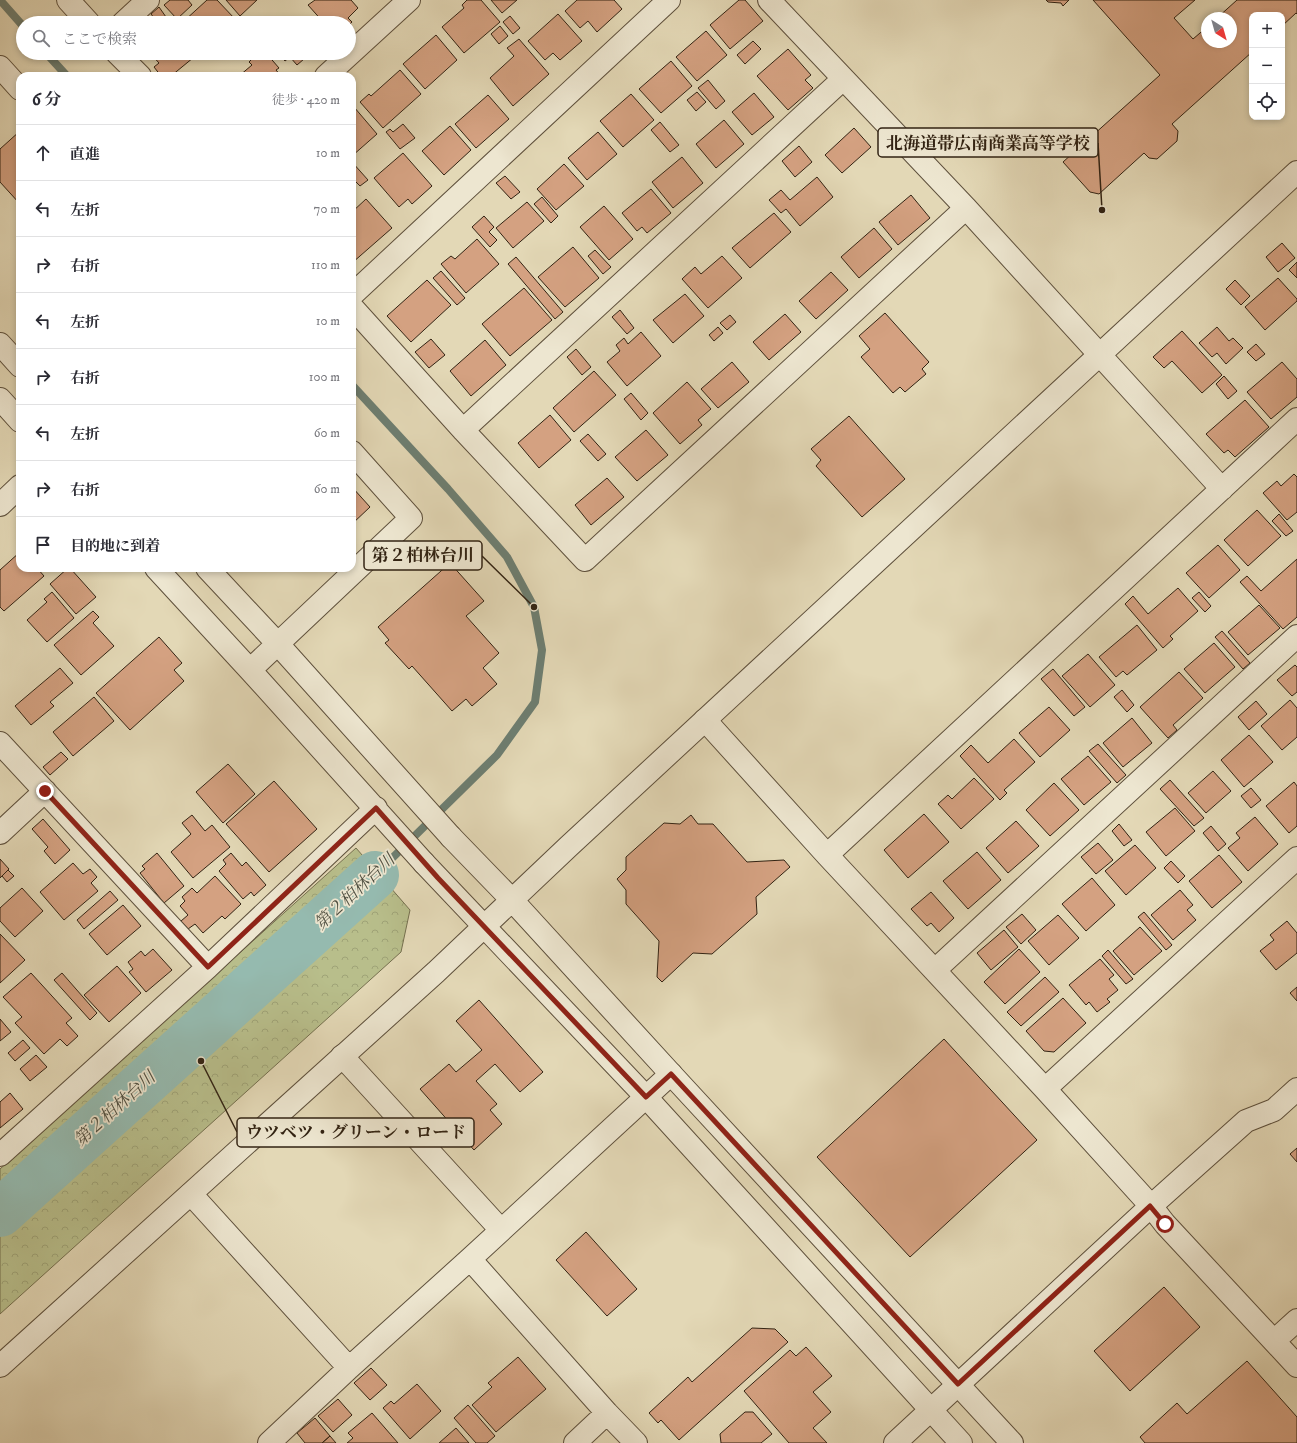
<!DOCTYPE html>
<html lang="ja">
<head>
<meta charset="utf-8">
<style>
	:root { --surface:#fff; --page:#f7f7f7; --text:#2b2b33; --muted:#7c7c81; --line:#e1e1e2 }
	body { margin:0; font-family:"IM FELL DW Pica","Noto Serif JP",serif; background:var(--page); color:var(--text) }
	.controls { position:absolute; right:12px; top:12px; display:grid; overflow:hidden; border-radius:8px; box-shadow:0 2px 6px #0003 }
	.controls button { width:36px; height:36px; display:grid; place-items:center; padding:0; border:0; border-bottom:1px solid var(--line); background:var(--surface); color:var(--text); font:20px sans-serif }
	.compass { position:absolute; left:1201px; top:12px; width:36px; height:36px; border-radius:50%; background:var(--surface); box-shadow:0 2px 6px #0003; rotate:143deg }
	.stop { position:absolute; width:12px; height:12px; margin:-9px; border:3px solid #8f2418; border-radius:50%; background:#fff }
	.stop.end { background:#8f2418; border-color:#fff; box-shadow:0 1px 4px #0008 }
	.list { margin:0; padding:0; list-style:none }
	h2 { display:flex; justify-content:space-between; align-items:center; height:52px; margin:0; padding:0 16px; font-size:17px }
	h2 small { font-size:13px; font-weight:400; color:var(--muted) }
	.list li { display:grid; grid-template-columns:26px 1fr auto; gap:12px; align-items:center; box-sizing:border-box; height:56px; padding:0 16px; border-top:1px solid var(--line) }
	.list b { display:block; font-size:15px; white-space:nowrap }
	.list em { font-size:13px; font-style:normal; color:var(--muted) }
	.icon { flex:none; width:22px; height:22px; fill:none; stroke:currentColor; stroke-width:2; stroke-linecap:round; stroke-linejoin:round }
	.map { position:relative; flex:none; width:1297px; height:1443px; overflow:hidden }
	.search { position:absolute; background:var(--surface); box-shadow:0 2px 6px #0003; left:16px; top:16px; width:340px; height:44px; display:flex; align-items:center; gap:10px; box-sizing:border-box; padding:0 14px; border-radius:22px; color:var(--muted); font-size:15px }
	.panel { position:absolute; background:var(--surface); box-shadow:0 2px 6px #0003; left:16px; top:72px; width:340px; height:500px; border-radius:12px }
	.map>svg:first-child { display:block }
</style>
</head>
<body>
<div class="map">
<svg width="1297" height="1443" viewBox="0 0 1297 1443">
	<defs>
		<pattern id="park-crowns" width="20" height="18" patternUnits="userSpaceOnUse"><rect width="20" height="18" fill="#b8be8b"/><path d="M2 6a3 3 0 1 1 6 0M12 15a3 3 0 1 1 6 0" fill="none" stroke="#9fa377"/></pattern>
	</defs>
	<rect width="100%" height="100%" fill="#e3d8b6"/>
	<filter id="stains"><feTurbulence type="fractalNoise" baseFrequency=".005" numOctaves="4"/><feColorMatrix values="0 0 0 0 .2 0 0 0 0 .09 0 0 0 0 .02 0 0 0 .5 -.17"/></filter>
	<radialGradient id="worn" r=".72"><stop offset=".6" stop-color="#630" stop-opacity="0"/><stop offset="1" stop-color="#630" stop-opacity=".3"/></radialGradient>
	<path fill="url(#park-crowns)" stroke="#75704f" d="M356,848L410,910L401,952L0,1314V1169Z"/>
	<g fill="none" stroke-linecap="round" stroke-linejoin="round">
		<path stroke="#6d7e71" stroke-width="8" d="M0,0L23,26
			M46,53L67,76
			M352,385L448,489L507,557L534,607L542,650L535,702L497,755L375,875"/>
		<path stroke="#95baaf" stroke-width="48" d="M0,1213L375,875"/>
	</g>
	<path fill="#d4a181" stroke="#322313" d="M170,0H188L192,5L177,19L164,5Z
		M207,0H217L235,19L231,23H186L184,21Z
		M226,0H257L240,16Z
		M315,0H351L358,8L348,18L352,22L349,25V23H324L308,5Z
		M467,0H481L500,22L464,53L442,27L464,8L462,5Z
		M491,0H517L502,13Z
		M577,0H614L622,9L597,32L588,21L580,28L565,11Z
		M739,0H745L763,21L730,49L710,25Z
		M1046,0H1069L1063,6L1061,3L1048,2Z
		M1093,0H1195L1174,18L1193,39L1207,27V42H1231V18H1217L1237,0H1297V14L1296,13L1282,26V15H1252V52L1172,124L1178,131L1177,141L1157,159L1149,158L1144,153L1099,194L1090,192L1063,162L1160,75Z
		M159,7L166,17L158,23L151,14Z
		M558,14L582,41L560,60L553,53L545,60L528,41Z
		M510,16L520,28L513,34L503,22Z
		M500,26L508,36L499,44L491,34Z
		M706,31L727,55L697,81L676,57Z
		M436,35L457,60L425,89L403,64Z
		M519,39L549,74L513,106L490,78L514,56L507,48Z
		M753,41L761,49L745,64L737,55Z
		M788,49L811,75L805,80L813,88L788,110L757,76Z
		M150,53H199L171,76H161L154,67L159,63Z
		M258,53H266L279,68L276,70L281,76H239L252,65L249,62Z
		M278,53H311L297,65L290,57L285,61Z
		M671,61L692,86L661,113L639,89Z
		M400,70L421,94L383,128L360,102L369,94L371,96Z
		M708,80L725,101L716,109L698,88Z
		M697,92L706,102L696,111L687,100Z
		M754,93L774,117L752,135L732,112Z
		M631,94L654,120L623,147L600,121Z
		M488,95L509,119L476,148L455,124Z
		M354,107L377,134L352,156V108Z
		M724,120L744,144L716,168L696,144Z
		M660,122L679,145L670,152L651,130Z
		M403,124L415,138L400,149L386,132L390,129L393,132Z
		M450,126L471,150L444,175L422,151Z
		M854,128L871,147L842,173L825,155Z
		M20,131V204L0,182V149Z
		M598,132L617,154L587,180L568,158Z
		M799,146L812,162L795,177L782,161Z
		M403,153L432,186L412,204L408,199L399,207L374,178Z
		M682,157L703,183L673,208L652,182Z
		M352,162L368,180L360,186L352,178Z
		M564,164L584,186L556,210L537,189Z
		M505,176L520,192L511,199L496,183Z
		M817,177L833,197L800,226L786,209L781,213L769,200L781,190L790,200Z
		M651,189L671,213L647,233L642,227L637,231L622,213Z
		M911,195L930,218L898,245L879,222Z
		M542,197L558,216L551,223L534,204Z
		M366,199L392,228L352,263V212Z
		M527,202L544,221L513,248L496,228Z
		M604,206L633,239L609,260L580,227Z
		M774,213L791,232L750,268L732,248Z
		M484,216L494,227L489,232L497,240L490,247L472,227Z
		M874,228L892,249L859,278L841,257Z
		M477,239L499,264L466,293L441,264L451,256L455,259Z
		M1282,243L1295,258L1278,272L1266,257Z
		M573,247L599,278L565,307L538,277Z
		M595,250L611,267L603,274L588,256Z
		M722,256L742,278L708,308L682,279L695,267L701,274Z
		M516,257L563,312L555,319L508,264Z
		M1297,262V278L1289,270Z
		M441,271L465,298L457,305L433,278Z
		M831,272L848,290L816,319L799,301Z
		M1278,278L1297,299V301L1265,330L1245,307Z
		M427,280L451,305L411,342L387,316Z
		M1235,280L1250,296L1241,305L1226,289Z
		M524,288L552,320L510,356L482,324Z
		M685,294L704,316L673,343L653,320Z
		M620,310L634,328L627,334L612,317Z
		M885,313L929,362L922,369L926,374L905,392L900,387L893,393L861,357L870,349L859,336Z
		M785,314L801,332L769,360L753,342Z
		M730,315L736,322L727,330L720,323Z
		M718,327L723,333L714,341L709,335Z
		M1217,327L1229,341L1233,338L1243,348L1226,364L1217,353L1212,357L1199,343Z
		M1182,331L1222,375L1202,393L1172,361L1164,368L1153,357Z
		M641,332L661,356L627,386L607,362L620,351L616,345L624,338L628,344Z
		M431,339L445,355L429,368L415,352Z
		M485,340L506,365L471,396L450,371Z
		M1256,344L1265,354L1256,361L1247,352Z
		M576,349L591,367L582,375L567,357Z
		M732,362L749,382L718,408L701,389Z
		M1282,362L1297,379V397L1271,419L1247,392Z
		M594,371L616,395L574,432L553,408Z
		M1224,376L1237,391L1228,399L1216,384Z
		M687,382L711,409L698,420L702,425L680,444L653,413Z
		M631,393L648,413L641,420L624,399Z
		M1245,400L1269,427L1235,457L1228,450L1224,453L1206,434Z
		M550,415L571,440L539,468L518,443Z
		M849,416L905,479L862,517L816,466L821,460L811,449Z
		M646,430L668,455L637,481L615,457Z
		M588,434L606,454L598,461L580,441Z
		M1294,474L1297,477V512L1287,520L1263,493L1277,481L1281,486Z
		M607,478L624,497L591,525L575,505Z
		M352,487L370,507L352,524Z
		M1257,510L1281,536L1248,566L1224,540Z
		M1279,514L1293,531L1286,536L1272,521Z
		M1218,545L1240,570L1209,598L1186,573Z
		M20,552V568H37L44,576L4,611L0,607V570Z
		M1297,559V617L1283,629L1240,582L1247,576L1261,591Z
		M450,563L484,601L466,616L499,653L483,668L497,684L472,706L466,699L452,711L412,666L409,669L385,643L389,640L378,627Z
		M68,568H70L96,597L76,614L50,584Z
		M1178,588L1198,611L1170,636L1173,639L1163,648L1125,604L1133,596L1148,614Z
		M52,592L74,618L47,642L27,620L47,602L44,599Z
		M1199,592L1211,606L1205,612L1192,598Z
		M1259,605L1280,628L1248,655L1228,632Z
		M93,611L99,617L93,623L114,646L81,675L54,645Z
		M1137,625L1157,650L1127,675L1123,671L1116,677L1099,657Z
		M1222,631L1250,663L1243,669L1215,637Z
		M159,637L182,663L174,670L184,681L130,730L96,693Z
		M1214,643L1235,667L1205,693L1184,669Z
		M1088,654L1115,685L1090,707L1062,676Z
		M1295,665L1297,667V692L1292,696L1277,680Z
		M60,668L73,683L50,702L54,706L31,725L15,706Z
		M1053,669L1085,707L1074,716L1041,679Z
		M1179,672L1203,698L1173,725L1177,730L1168,738L1140,707Z
		M1122,690L1134,705L1127,712L1114,697Z
		M94,697L114,721L73,756L53,732Z
		M1290,700L1297,708V737L1282,750L1261,726Z
		M1256,701L1267,714L1249,730L1238,717Z
		M1049,707L1070,730L1040,757L1019,733Z
		M1132,718L1152,743L1123,767L1103,743Z
		M1249,735L1273,762L1244,787L1221,760Z
		M1014,739L1035,762L1004,790L1007,793L1000,800L960,756L971,745L988,763Z
		M1098,744L1126,775L1117,783L1089,751Z
		M61,752L68,759L50,775L43,767Z
		M1088,756L1111,782L1084,805L1061,779Z
		M228,764L255,794L223,823L196,792Z
		M1213,771L1231,791L1206,813L1188,793Z
		M974,778L994,799L961,829L938,804L948,795L952,799Z
		M1170,780L1204,818L1194,826L1160,789Z
		M274,781L317,829L269,872L226,824Z
		M1294,782L1297,786V826L1289,833L1266,806Z
		M1054,783L1079,810L1050,836L1026,810Z
		M1251,788L1261,800L1251,808L1241,796Z
		M1175,808L1195,831L1166,856L1146,832Z
		M924,814L949,842L908,878L884,850Z
		M192,815L205,831L212,825L230,847L193,878L171,852L191,834L182,823Z
		M691,815L698,824H713L747,862L784,860L790,867L756,897L757,914L712,954L693,953L662,982L657,977L659,941L626,904V890L617,879L626,870V857L664,823L680,824Z
		M1255,817L1278,844L1248,871L1228,848L1240,838L1236,833Z
		M43,819L70,850L55,864L44,851L48,847L32,829Z
		M1016,821L1039,846L1008,873L986,848Z
		M1119,824L1132,840L1124,846L1112,831Z
		M1211,826L1226,844L1218,851L1203,833Z
		M1098,843L1113,860L1096,874L1081,857Z
		M1135,845L1156,868L1126,895L1105,871Z
		M977,852L1001,880L968,909L943,881Z
		M157,853L184,886L164,903L140,873L145,869L142,866Z
		M231,853L242,866L246,862L266,885L254,896L251,892L243,899L219,871L226,864L223,860Z
		M1219,855L1242,882L1212,908L1189,881Z
		M0,859L9,869L0,878Z
		M1171,861L1185,876L1178,883L1164,868Z
		M73,863L83,874L90,869L97,877L91,883L98,891L64,920L40,892Z
		M8,870L14,876L7,882L2,876Z
		M215,876L241,904L225,919L222,916L203,933L195,924L188,929L181,921L188,915L180,906L185,901L182,897L192,888L197,893Z
		M1092,878L1115,905L1086,931L1062,904Z
		M22,888L43,911L15,937L0,921V908Z
		M1180,890L1193,905L1187,910L1196,920L1173,940L1151,915Z
		M110,891L118,900L84,929L77,920Z
		M931,892L954,918L939,932L931,923L927,926L911,909Z
		M123,905L141,926L107,955L89,934Z
		M1144,912L1172,945L1166,950L1138,917Z
		M1022,914L1036,930L1021,944L1006,927Z
		M1058,915L1079,938L1049,965L1028,941Z
		M1287,921L1297,933V953L1276,970L1260,951L1274,940L1270,935Z
		M1140,927L1162,951L1134,975L1113,951Z
		M1004,930L1018,947L991,970L977,953Z
		M0,934L25,960L0,983Z
		M153,949L172,970L146,992L129,972L133,969L128,962L141,951L145,956Z
		M1019,949L1040,972L1005,1004L984,982Z
		M1108,950L1133,979L1126,984L1102,956Z
		M1100,959L1114,975L1109,979L1118,990L1107,999L1110,1002L1097,1012L1089,1002L1086,1005L1069,985Z
		M117,966L141,993L109,1022L84,995Z
		M31,973L72,1018L66,1023L78,1036L67,1046L60,1039L44,1054L15,1023L22,1017L3,997Z
		M62,973L97,1013L90,1020L54,980Z
		M1045,977L1059,992L1021,1026L1007,1012Z
		M1297,987V1001L1290,993Z
		M1063,998L1086,1023L1054,1052L1044,1051L1026,1031Z
		M479,1000L543,1072L520,1092L495,1064L476,1081L497,1104L490,1110L502,1124L474,1150L420,1089L449,1064L456,1072L482,1050L456,1021Z
		M0,1019L11,1032L0,1041Z
		M944,1039L1037,1140L910,1257L817,1157Z
		M23,1040L30,1048L15,1061L8,1053Z
		M36,1055L47,1067L30,1081L20,1069Z
		M10,1093L23,1109L0,1128V1102Z
		M1297,1148V1162L1290,1154Z
		M586,1232L637,1289L607,1316L556,1260Z
		M1164,1287L1200,1327L1130,1391L1094,1351Z
		M752,1328L775,1329L788,1342L679,1440L661,1420L658,1423L649,1413L688,1377L692,1382Z
		M806,1347L832,1376L813,1392L831,1412L813,1428L827,1443H789L744,1391L790,1350L796,1356Z
		M518,1357L546,1389L496,1432L472,1405L492,1387L488,1383Z
		M1247,1361L1297,1417V1443H1145L1140,1437L1177,1403L1187,1414Z
		M371,1368L387,1385L370,1400L354,1383Z
		M417,1384L441,1411L410,1439L383,1408L391,1401L394,1404Z
		M338,1399L352,1415L333,1432L318,1416Z
		M468,1405L495,1436L487,1443H476L454,1418Z
		M745,1412H753L772,1434L761,1443H721L720,1434Z
		M372,1413L398,1443H347L353,1438L348,1433Z
		M315,1418L330,1436L322,1443H305L297,1433Z
		M456,1428L469,1443H439Z
		M330,1436L336,1443H322Z"/>
	<g fill="none" stroke-linecap="round" stroke-linejoin="round">
		<defs>
			<path id="minor" d="M68,0L89,23
				M769,0L966,208L1222,489
				M123,23L148,0
				M117,53L140,76
				M0,67L20,89
				M326,76L409,0
				M352,295L669,0
				M352,307L463,430L585,560L966,208
				M0,344L20,366
				M0,399L20,421
				M463,430L843,79
				M0,505L20,486
				M156,568L250,670L424,863
				M207,568L277,643L451,837
				M250,670L411,518L352,452
				M705,720L827,855L1045,1089L1151,1206L1165,1224L1297,1366
				M0,743L208,967
				M0,833L45,791
				M827,855L1297,419
				M935,970L1297,636
				M342,1056L501,1230
				M1045,1089L1297,858
				M0,1155L208,967L376,808
				M191,1194L349,1368
				M470,1259L607,1413L636,1443
				M1274,1341L1297,1320
				M269,1443L349,1368L470,1259L671,1074
				M575,1443L607,1413
				M895,1443L1151,1206L1246,1121L1274,1110L1297,1089"/>
			<path id="tertiary" d="M451,837L512,900L671,1074L1012,1443
				M424,863L646,1097L961,1443
				M0,1366L436,972L569,846L1297,172"/>
		</defs>
		<use href="#minor" stroke="#5e503c" stroke-width="24"/>
		<use href="#tertiary" stroke="#5e503c" stroke-width="24"/>
		<use href="#minor" stroke="#ede6d0" stroke-width="22"/>
		<use href="#tertiary" stroke="#ede6d0" stroke-width="22"/>
	</g>
	<g fill="none" stroke-linecap="round" stroke-linejoin="round">
		<path stroke="#8f2418" stroke-width="5" d="M45,791L208,967L376,808L438,878L646,1097L671,1074L958,1384L1150,1206L1165,1224"/>
	</g>
	<g text-anchor="middle" dominant-baseline="central" stroke-width="3.5" stroke-linejoin="round" paint-order="stroke">
		<g font-size="17" font-style="italic" fill="#505042" stroke="#ede6d0">
			<text transform="translate(355 892) rotate(-43)">第２柏林台川</text>
			<text transform="translate(115 1109) rotate(-42)">第２柏林台川</text>
		</g>
	</g>
	<path fill="none" stroke="#322313" stroke-width="1.5" d="M1102 210L1098 143M534 607L482 556M201 1061L237 1132"/>
	<g fill="#322313" stroke="#ede6d0" stroke-width="1.5">
		<circle cx="1102" cy="210" r="4"/>
		<circle cx="534" cy="607" r="4"/>
		<circle cx="201" cy="1061" r="4"/>
	</g>
	<g fill="#ede6d0" stroke="#322313" stroke-width="1.5">
		<rect x="878" y="128" width="220" height="29" rx="4"/>
		<rect x="364" y="541" width="118" height="29" rx="4"/>
		<rect x="237" y="1118" width="237" height="29" rx="4"/>
	</g>
	<g font-size="17" text-anchor="middle" font-weight="bold" fill="#322313">
		<text x="988" y="149">北海道帯広南商業高等学校</text>
		<text x="423" y="561">第２柏林台川</text>
		<text x="356" y="1138">ウツベツ・グリーン・ロード</text>
	</g>
	<rect width="100%" height="100%" filter="url(#stains)"/>
	<rect width="100%" height="100%" fill="url(#worn)"/>
</svg>
<div class="controls">
<button>+</button>
<button>−</button>
<button><svg class="icon" aria-label="locate" viewBox="0 0 24 24"><circle cx="12" cy="12" r="6"/><path d="M12 2v4M12 18v4M2 12h4M18 12h4"/></svg></button>
</div>
<svg class="compass" viewBox="-18 -18 36 36"><path d="M0-13l5 13h-10z" fill="#e53935"/><path d="M0 13l5-13h-10z" fill="#7c7c81"/></svg>
<div class="stop" style="left:1165px;top:1224px"></div>
<div class="stop end" style="left:45px;top:791px"></div>
<div class="search"><svg class="icon" aria-label="search" viewBox="0 0 24 24"><circle cx="10" cy="10" r="6"/><path d="M15 15l6 6"/></svg>ここで検索</div>
<section class="panel">
<h2>6 分<small>徒歩 · 420 m</small></h2>
<ul class="list">
<li><svg class="icon" aria-label="ahead" viewBox="0 0 24 24"><path d="M12 20V5M6 11l6-6 6 6"/></svg><div><b>直進</b></div><em>10 m</em></li>
<li><svg class="icon" aria-label="left" viewBox="0 0 24 24"><path d="M17 20v-9H6M10 6l-5 5 5 5"/></svg><div><b>左折</b></div><em>70 m</em></li>
<li><svg class="icon" aria-label="right" viewBox="0 0 24 24"><path d="M7 20v-9h11M14 6l5 5-5 5"/></svg><div><b>右折</b></div><em>110 m</em></li>
<li><svg class="icon" aria-label="left" viewBox="0 0 24 24"><path d="M17 20v-9H6M10 6l-5 5 5 5"/></svg><div><b>左折</b></div><em>10 m</em></li>
<li><svg class="icon" aria-label="right" viewBox="0 0 24 24"><path d="M7 20v-9h11M14 6l5 5-5 5"/></svg><div><b>右折</b></div><em>100 m</em></li>
<li><svg class="icon" aria-label="left" viewBox="0 0 24 24"><path d="M17 20v-9H6M10 6l-5 5 5 5"/></svg><div><b>左折</b></div><em>60 m</em></li>
<li><svg class="icon" aria-label="right" viewBox="0 0 24 24"><path d="M7 20v-9h11M14 6l5 5-5 5"/></svg><div><b>右折</b></div><em>60 m</em></li>
<li><svg class="icon" aria-label="arrive" viewBox="0 0 24 24"><path d="M6 21V4h12l-3 4 3 4H6"/></svg><div><b>目的地に到着</b></div></li>
</ul>
</section>
</div>
</body>
</html>
